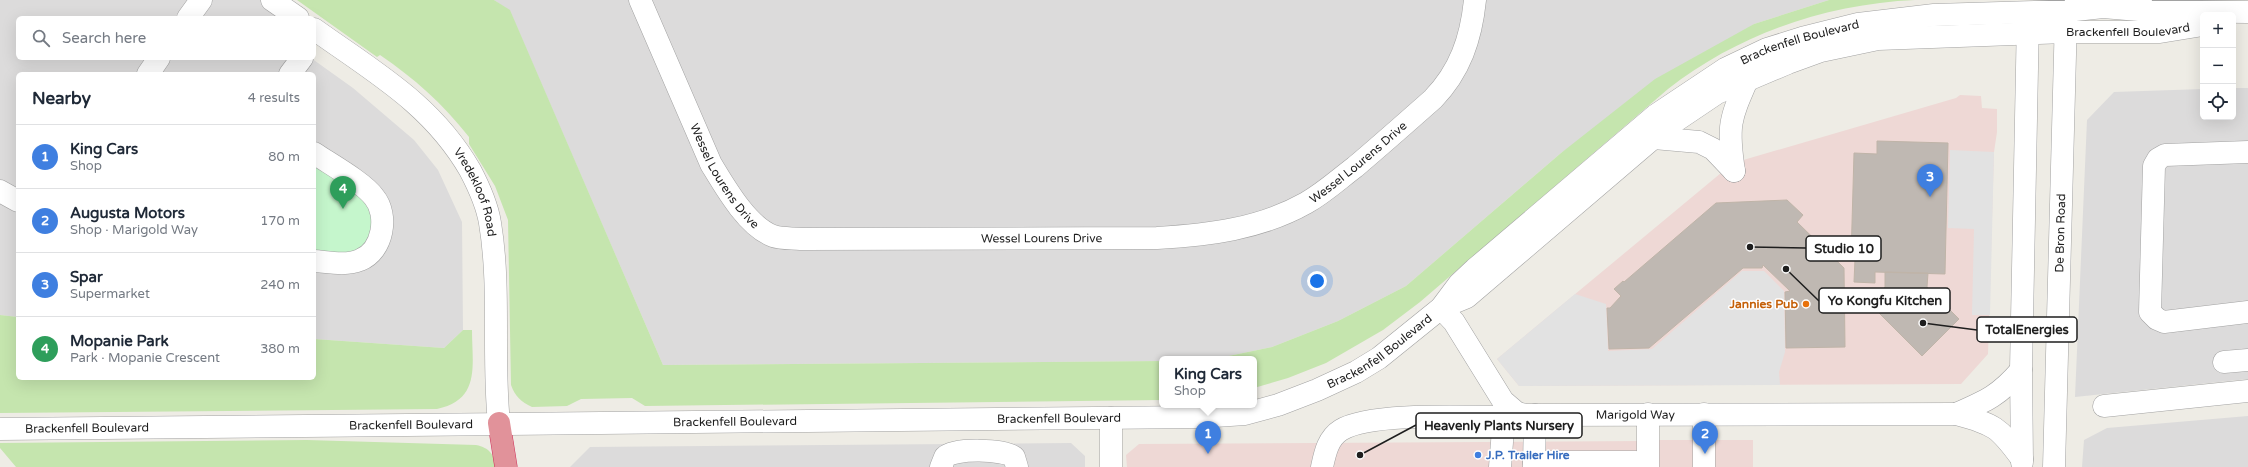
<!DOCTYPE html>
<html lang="en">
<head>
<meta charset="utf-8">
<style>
	:root { --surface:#fff; --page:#f6f6f7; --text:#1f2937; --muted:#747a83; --line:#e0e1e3; --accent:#bf1b0e }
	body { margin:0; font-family:"Varela Round",sans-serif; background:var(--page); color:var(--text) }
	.controls { position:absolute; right:12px; top:12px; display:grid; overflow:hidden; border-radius:6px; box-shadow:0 4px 16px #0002 }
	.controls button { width:36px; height:36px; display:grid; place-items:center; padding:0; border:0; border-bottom:1px solid var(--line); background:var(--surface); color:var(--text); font:20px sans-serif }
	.you { position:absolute; left:1317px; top:281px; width:14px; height:14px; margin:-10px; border:3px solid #fff; border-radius:50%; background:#1a73e8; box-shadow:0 0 0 6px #1a73e833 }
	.badge { display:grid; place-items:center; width:26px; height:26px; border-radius:50%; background:var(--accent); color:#fff; font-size:13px; font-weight:700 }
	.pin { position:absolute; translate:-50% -33px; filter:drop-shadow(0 1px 2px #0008) }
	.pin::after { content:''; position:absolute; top:21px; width:14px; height:12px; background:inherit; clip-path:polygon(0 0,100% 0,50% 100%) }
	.popup { position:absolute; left:1159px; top:356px; width:98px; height:52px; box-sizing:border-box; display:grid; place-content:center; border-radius:6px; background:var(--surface); filter:drop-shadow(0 1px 3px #0005); font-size:13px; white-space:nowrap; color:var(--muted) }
	.popup b { font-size:15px; color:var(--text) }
	.popup::after { content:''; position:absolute; left:50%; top:100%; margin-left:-8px; border:8px solid transparent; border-top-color:var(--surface) }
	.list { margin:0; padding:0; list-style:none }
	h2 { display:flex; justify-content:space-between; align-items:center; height:52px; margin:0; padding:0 16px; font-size:17px }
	h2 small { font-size:13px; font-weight:400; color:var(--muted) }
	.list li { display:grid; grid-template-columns:26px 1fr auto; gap:12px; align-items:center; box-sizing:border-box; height:64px; padding:0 16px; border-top:1px solid var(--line) }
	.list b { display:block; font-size:15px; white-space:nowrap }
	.list p { margin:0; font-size:13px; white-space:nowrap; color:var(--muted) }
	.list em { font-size:13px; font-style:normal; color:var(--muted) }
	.icon { flex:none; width:22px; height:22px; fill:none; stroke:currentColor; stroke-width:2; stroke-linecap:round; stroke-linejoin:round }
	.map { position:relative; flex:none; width:2248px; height:467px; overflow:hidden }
	.search { position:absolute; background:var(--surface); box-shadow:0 4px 16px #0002; left:16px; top:16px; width:300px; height:44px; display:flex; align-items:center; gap:10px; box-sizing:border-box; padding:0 14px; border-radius:6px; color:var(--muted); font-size:15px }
	.panel { position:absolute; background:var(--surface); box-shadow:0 4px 16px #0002; left:16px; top:72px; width:300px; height:308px; border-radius:6px }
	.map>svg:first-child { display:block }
</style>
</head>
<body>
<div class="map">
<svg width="2248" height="467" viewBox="0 0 2248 467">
	<rect width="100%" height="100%" fill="#eeece5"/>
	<path fill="#dcdbdb" d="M0,0H270L295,18H18V58H311L353,88L414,140L438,170L462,222L463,330L444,348L314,339V74H18V317L0,315Z
		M494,0H1829L1754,24L1561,153L1406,286L1338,321L1272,347L1214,359H1162V361L663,365L510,11Z
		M2233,88H2248V379L2075,397L2087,120L2114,92L2203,89V117H2233Z
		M2248,416V467H2082L2084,440L2107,428Z
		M1071,443L1085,456V467H570L590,447Z"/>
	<path fill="#eed8d5" d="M1960,95L1981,96L1982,108L1997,109V132L1994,152L1988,354L1961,384L1519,386L1497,359L1733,163L1956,98Z
		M1656,440H1753V467H1656Z
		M1643,441L1644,467H1127L1126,455L1139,444Z"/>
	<path fill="#c5e5ae" d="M297,0H494L510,10L663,365L1162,361V400L645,406L632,398L581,399L567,406L532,407C521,402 515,396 511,385L508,220L495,186L469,144V137C443,104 414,78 380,55L377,57Z
		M1829,0H1915C1826,4 1738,34 1668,89L1420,302L1383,330L1326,363L1288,378L1254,388V359H1214L1272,347L1338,321L1406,286L1561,153L1655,79L1754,24Z
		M0,315L18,317V378H314V339L444,348L463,330H472C472,365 481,400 437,409L0,413Z
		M307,440L476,445C490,448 493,454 497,467H16L0,448V443Z"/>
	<path fill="#c5f6cc" d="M314,163L366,199L370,206L374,229L359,252L314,253Z"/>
	<path fill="#e2e2e2" d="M1950,150L1994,152L1990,315H1972L1974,229L1948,228Z
		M1742,271H1764L1784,291L1785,352L1779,372L1780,385L1519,386L1497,359L1575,294L1606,304L1608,351L1652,349Z"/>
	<path fill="#bfb8b2" stroke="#bfb4a8" d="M1877,141L1948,143L1945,274L1875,272V283L1854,282L1855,259H1851L1854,153L1877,154Z
		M1787,200L1803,215L1797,222L1844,268L1845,347L1786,348L1785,292L1790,291L1763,265L1762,268H1743L1649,348L1609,349L1607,308H1610L1621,296L1614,289L1623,281L1624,282L1716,203Z
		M1885,272L1928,273L1927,287L1959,319L1922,356L1874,308L1883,298L1878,294L1885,287Z"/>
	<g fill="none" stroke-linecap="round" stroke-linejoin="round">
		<defs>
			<g id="minor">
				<path d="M272,0L298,18"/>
				<path id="s1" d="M640,0L711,164C725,187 747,226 773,236C782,239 792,238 801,239L1157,238C1208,235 1260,229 1306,203C1324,193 1339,179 1355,167C1381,145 1407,122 1433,99C1460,71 1471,39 1475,0"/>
				<path d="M188,18L201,0"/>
				<path id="s2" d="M314,29C374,72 432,104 470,170C479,187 487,204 490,223C501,289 492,357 499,423"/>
				<path d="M148,74L159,58"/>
				<path d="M290,74L302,58"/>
				<path d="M1654,138L1699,142L1713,149L1734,171"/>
				<path d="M2248,152L2165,155L2158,159L2154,166L2150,312L2157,319L2164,322L2248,312"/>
				<path d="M314,153C330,164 363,182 374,197C389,215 383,251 360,260C346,266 328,262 314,261"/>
				<path d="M1734,171C1727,125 1730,119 1748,78"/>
				<path d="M0,191L18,201"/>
				<path id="s3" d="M1450,304L1467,297L1665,128L1717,93L1788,63L1821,51L1878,39L2065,32H2160L2203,25"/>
				<path id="s4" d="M1441,308L1454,322L1503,401L1517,413L1526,415L1956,414C1995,425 1998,426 2022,459"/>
				<path d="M2224,362L2248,360"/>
				<path d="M2104,406L2248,391"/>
				<path d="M1648,414V467"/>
				<path d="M1704,414V467"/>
				<path d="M1956,414C1986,401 2000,395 2021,370"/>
				<path d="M1111,418V467"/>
				<path id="s5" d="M0,429L1200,417L1245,414L1278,405L1317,390L1356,372L1379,358L1441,308L1459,284L1475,269L1656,115L1725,69L1767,49L1802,38L1858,24L1934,15L2066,11L2103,7L2151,11L2248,12"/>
				<path d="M1534,462H1636"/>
				<path d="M2022,462L2021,370L2028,18"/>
				<path d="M941,467L945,457C954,448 1004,449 1014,457L1017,467"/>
				<path d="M1322,467C1325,453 1328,438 1341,430C1370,412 1468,417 1504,417L1517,413"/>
				<path d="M1500,467L1504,417"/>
				<path d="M1534,467L1535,415"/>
				<path id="s6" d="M2054,467L2066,17"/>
			</g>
			<path id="highway" d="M499,423L506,467"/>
		</defs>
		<use href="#minor" stroke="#a2a2a2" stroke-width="23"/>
		<use href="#highway" stroke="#ce305a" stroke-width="23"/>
		<use href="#minor" stroke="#fff" stroke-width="22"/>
		<use href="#highway" stroke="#e1929a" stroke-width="22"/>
	</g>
	<circle fill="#e8710a" stroke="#fff" stroke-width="1.5" cx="1806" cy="304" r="4"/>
	<circle fill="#3f7fe0" stroke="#fff" stroke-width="1.5" cx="1478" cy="455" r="4"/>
	<g text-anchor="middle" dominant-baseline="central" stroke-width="3" stroke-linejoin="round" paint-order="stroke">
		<g font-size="12" fill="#1e1e1e" stroke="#fff">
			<text stroke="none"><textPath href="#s3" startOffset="762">Brackenfell Boulevard</textPath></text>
			<text stroke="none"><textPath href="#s5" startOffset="1923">Brackenfell Boulevard</textPath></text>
			<text stroke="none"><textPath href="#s1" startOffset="880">Wessel Lourens Drive</textPath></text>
			<text stroke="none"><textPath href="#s1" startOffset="196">Wessel Lourens Drive</textPath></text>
			<text stroke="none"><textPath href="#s2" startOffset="235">Vredekloof Road</textPath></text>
			<text stroke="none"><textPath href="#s6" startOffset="234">De Bron Road</textPath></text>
			<text stroke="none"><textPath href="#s1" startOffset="544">Wessel Lourens Drive</textPath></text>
			<text stroke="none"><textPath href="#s5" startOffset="1395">Brackenfell Boulevard</textPath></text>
			<text stroke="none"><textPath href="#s4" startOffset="249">Marigold Way</textPath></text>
			<text stroke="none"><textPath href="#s5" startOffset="1059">Brackenfell Boulevard</textPath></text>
			<text stroke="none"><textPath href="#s5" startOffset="735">Brackenfell Boulevard</textPath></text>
			<text stroke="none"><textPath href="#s5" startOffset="411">Brackenfell Boulevard</textPath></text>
			<text stroke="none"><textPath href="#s5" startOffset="87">Brackenfell Boulevard</textPath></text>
		</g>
		<g font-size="12" font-weight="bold" fill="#c56008" stroke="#fff" text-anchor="end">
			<text x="1798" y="304">Jannies Pub</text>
		</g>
		<g font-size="12" font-weight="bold" fill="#366cbe" stroke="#fff" text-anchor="start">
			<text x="1486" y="455">J.P. Trailer Hire</text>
		</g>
	</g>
	<path fill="none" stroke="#1e1e1e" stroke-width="1.5" d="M1750 247L1806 248M1786 269L1819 301M1923 323L1977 330M1360 455L1416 425"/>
	<g fill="#1e1e1e" stroke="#fff" stroke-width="1.5">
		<circle cx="1750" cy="247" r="4"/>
		<circle cx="1786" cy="269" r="4"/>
		<circle cx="1923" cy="323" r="4"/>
		<circle cx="1360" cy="455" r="4"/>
	</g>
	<g fill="#fff" stroke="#1e1e1e" stroke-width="1.5">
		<rect x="1806" y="236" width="75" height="25" rx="4"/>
		<rect x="1819" y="288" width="131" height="25" rx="4"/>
		<rect x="1977" y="317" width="100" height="25" rx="4"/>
		<rect x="1416" y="413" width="166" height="25" rx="4"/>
	</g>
	<g font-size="13" text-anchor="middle" font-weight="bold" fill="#1e1e1e">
		<text x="1844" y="253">Studio 10</text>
		<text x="1885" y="305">Yo Kongfu Kitchen</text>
		<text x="2027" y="334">TotalEnergies</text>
		<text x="1499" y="430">Heavenly Plants Nursery</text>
	</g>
</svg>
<div class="controls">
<button>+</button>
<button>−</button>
<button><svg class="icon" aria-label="locate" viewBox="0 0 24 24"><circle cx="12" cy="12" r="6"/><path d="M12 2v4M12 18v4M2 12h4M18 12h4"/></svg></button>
</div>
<div class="you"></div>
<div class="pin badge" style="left:1208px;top:454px;background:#3f7fe0">1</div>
<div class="popup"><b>King Cars</b>Shop</div>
<div class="pin badge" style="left:1705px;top:454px;background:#3f7fe0">2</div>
<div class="pin badge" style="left:1930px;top:197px;background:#3f7fe0">3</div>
<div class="pin badge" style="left:343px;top:209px;background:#2e9e5b">4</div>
<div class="search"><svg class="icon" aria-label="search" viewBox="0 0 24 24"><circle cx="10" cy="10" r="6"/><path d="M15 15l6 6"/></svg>Search here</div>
<section class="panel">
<h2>Nearby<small>4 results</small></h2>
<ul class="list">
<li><span class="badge" style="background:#3f7fe0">1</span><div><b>King Cars</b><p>Shop</p></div><em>80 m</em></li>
<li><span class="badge" style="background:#3f7fe0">2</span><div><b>Augusta Motors</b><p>Shop · Marigold Way</p></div><em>170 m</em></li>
<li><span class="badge" style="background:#3f7fe0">3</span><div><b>Spar</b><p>Supermarket</p></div><em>240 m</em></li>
<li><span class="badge" style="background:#2e9e5b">4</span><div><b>Mopanie Park</b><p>Park · Mopanie Crescent</p></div><em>380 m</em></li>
</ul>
</section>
</div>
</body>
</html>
